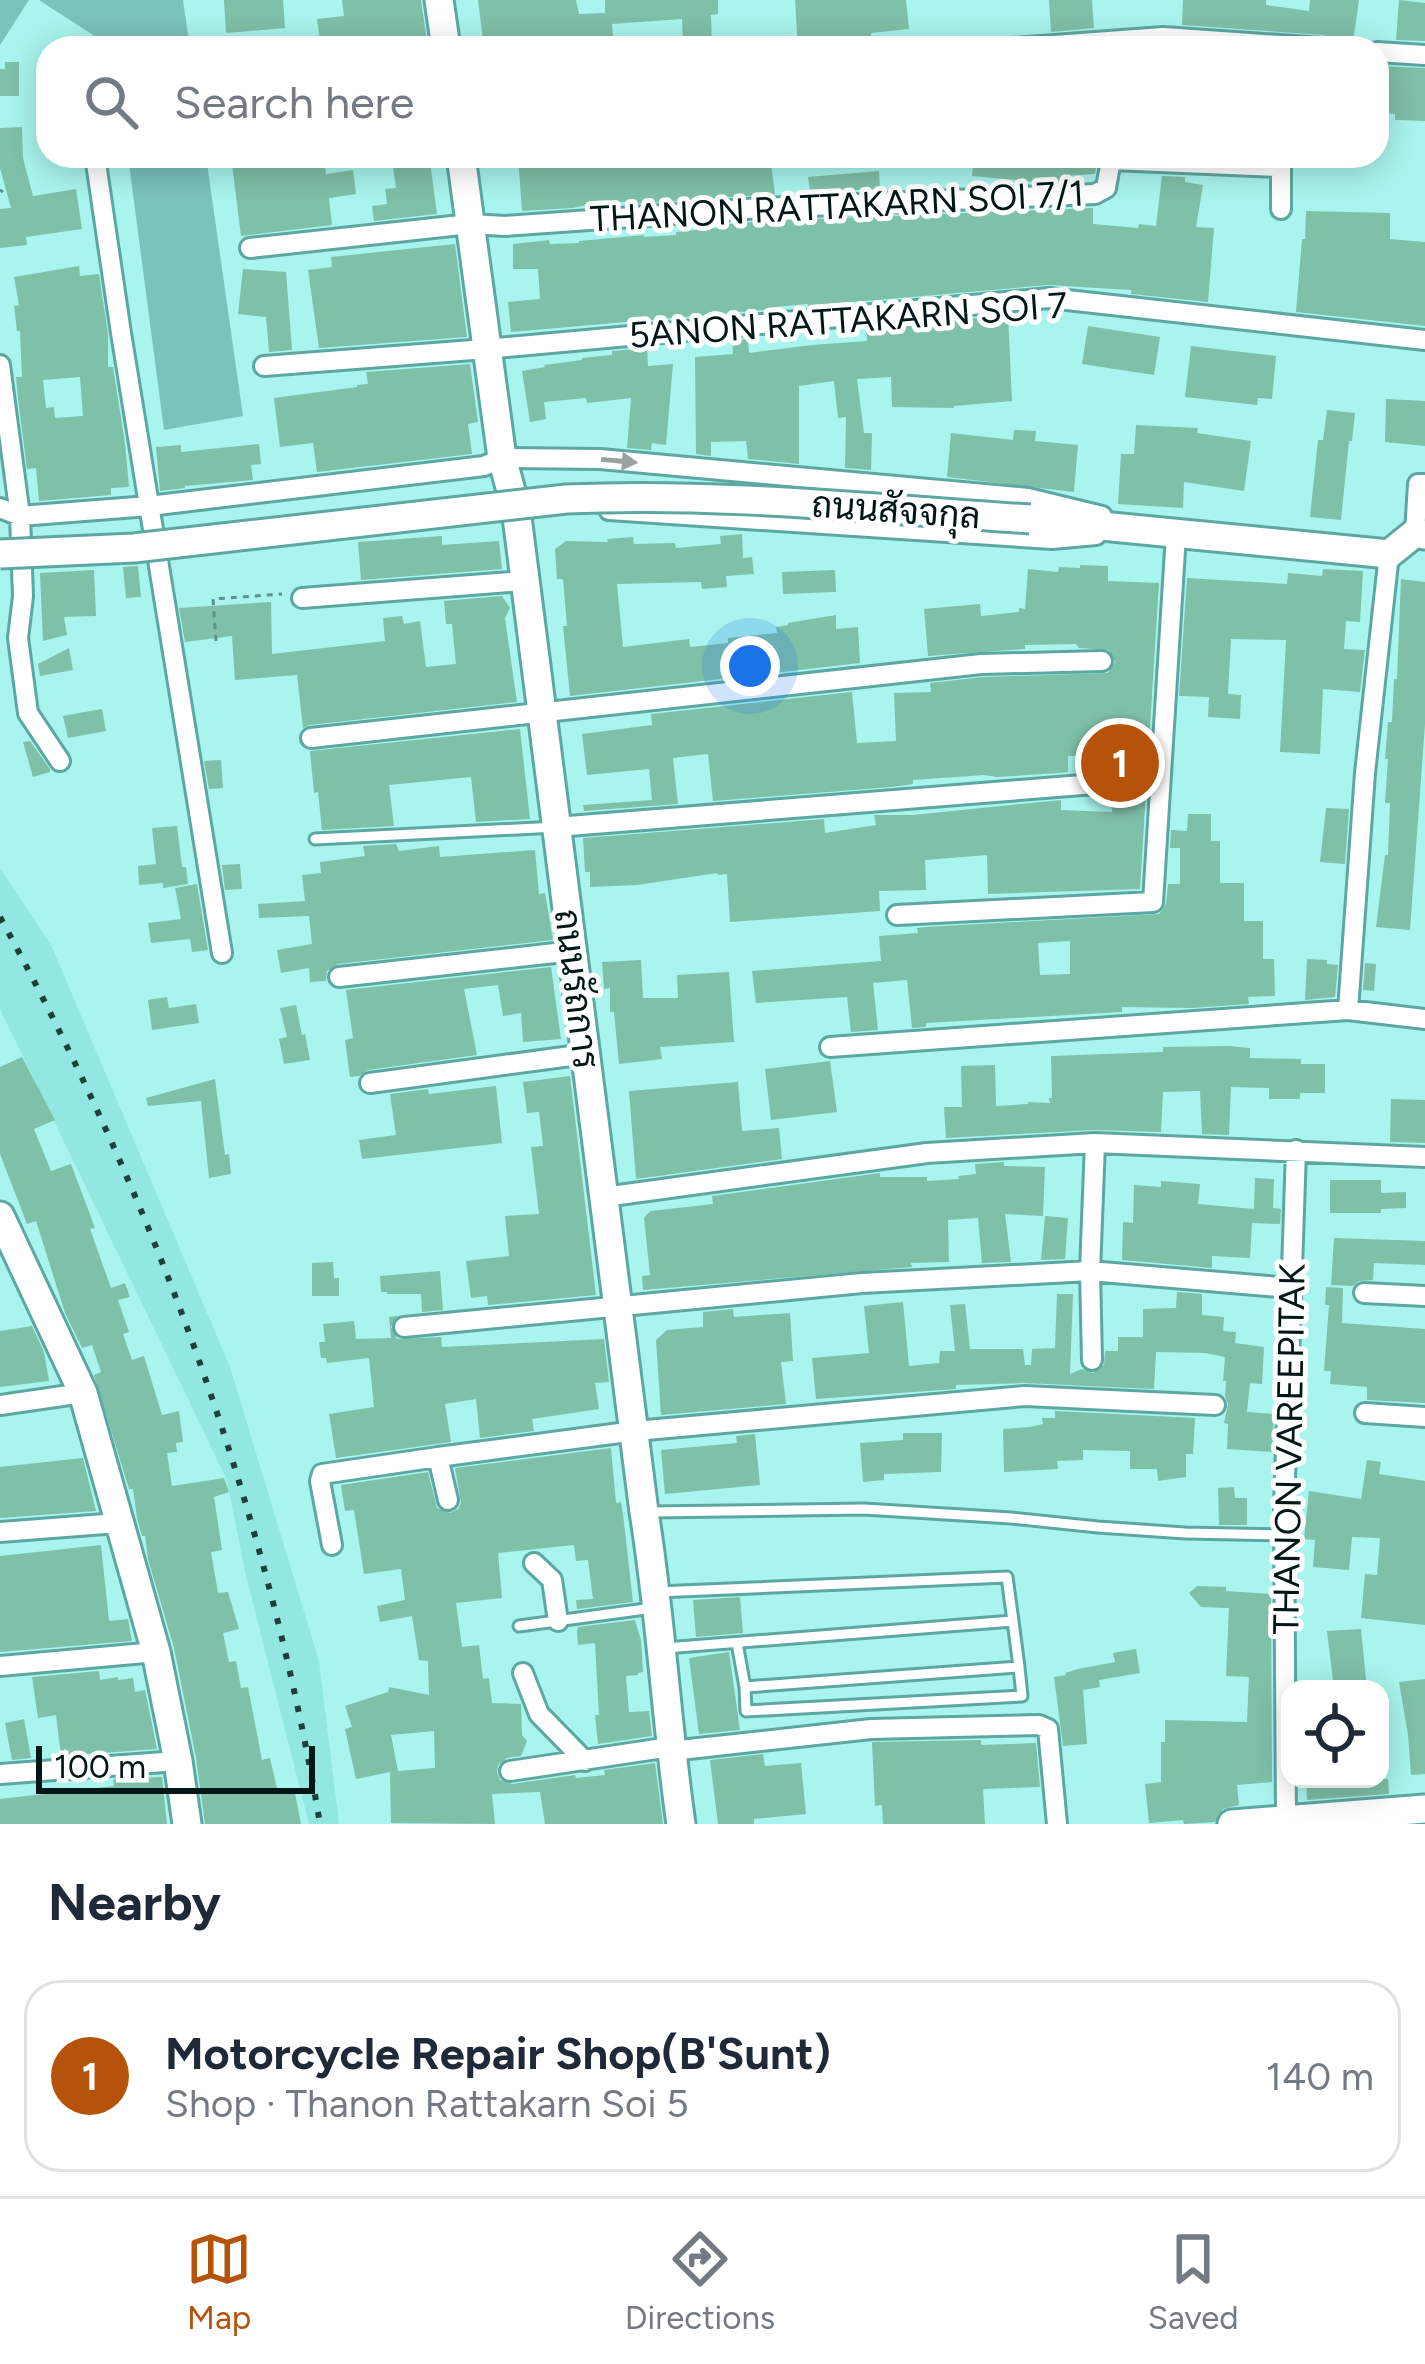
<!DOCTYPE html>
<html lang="en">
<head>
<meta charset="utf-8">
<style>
	:root { --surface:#fff; --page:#f2f2f3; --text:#1f2937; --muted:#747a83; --line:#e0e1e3; --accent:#b45309 }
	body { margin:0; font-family:Figtree,Sarabun,sans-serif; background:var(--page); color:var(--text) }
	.controls { position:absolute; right:36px; bottom:36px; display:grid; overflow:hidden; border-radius:24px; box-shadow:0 6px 30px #0003 }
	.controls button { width:108px; height:108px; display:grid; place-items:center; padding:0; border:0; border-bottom:3px solid var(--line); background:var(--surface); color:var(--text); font:60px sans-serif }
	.scale { position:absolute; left:36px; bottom:30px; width:279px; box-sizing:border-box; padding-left:12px; border:6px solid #011715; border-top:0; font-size:33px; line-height:42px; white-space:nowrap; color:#011715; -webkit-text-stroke:9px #fff; paint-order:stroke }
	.you { position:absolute; left:750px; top:666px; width:42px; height:42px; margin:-30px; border:9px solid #fff; border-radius:50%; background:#1a73e8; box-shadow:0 0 0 18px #1a73e833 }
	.badge { display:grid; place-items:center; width:78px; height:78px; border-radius:50%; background:var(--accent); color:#fff; font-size:39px; font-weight:700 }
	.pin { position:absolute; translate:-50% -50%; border:6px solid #fff; box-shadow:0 3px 12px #0006 }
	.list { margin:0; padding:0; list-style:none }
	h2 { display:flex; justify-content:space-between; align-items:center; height:156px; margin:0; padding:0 48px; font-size:51px }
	h2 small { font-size:39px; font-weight:400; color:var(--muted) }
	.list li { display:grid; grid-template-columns:78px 1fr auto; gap:36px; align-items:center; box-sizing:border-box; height:192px; margin:0 24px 24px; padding:0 24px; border:3px solid var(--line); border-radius:36px }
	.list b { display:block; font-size:45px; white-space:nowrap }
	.list p { margin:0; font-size:39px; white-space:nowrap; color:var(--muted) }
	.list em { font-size:39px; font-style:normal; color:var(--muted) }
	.icon { flex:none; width:66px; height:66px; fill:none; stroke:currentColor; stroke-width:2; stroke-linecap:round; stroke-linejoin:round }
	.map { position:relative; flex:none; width:1425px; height:1824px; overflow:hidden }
	.search { position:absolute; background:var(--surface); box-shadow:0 6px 30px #0003; left:36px; right:36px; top:36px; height:132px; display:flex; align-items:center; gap:30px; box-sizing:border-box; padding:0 42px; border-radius:36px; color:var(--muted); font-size:45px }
	.sheet { height:372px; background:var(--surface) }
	nav { display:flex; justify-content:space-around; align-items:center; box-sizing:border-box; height:168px; border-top:3px solid var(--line); background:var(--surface); font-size:33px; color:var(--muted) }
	nav a { display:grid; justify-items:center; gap:6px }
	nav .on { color:var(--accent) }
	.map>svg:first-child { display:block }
</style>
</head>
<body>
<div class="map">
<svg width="1425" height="1824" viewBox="0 0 1425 1824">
	<rect width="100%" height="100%" fill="#a9f4ee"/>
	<path fill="#92e8e1" d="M0,868L52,947L230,1367L319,1661L339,1824H309L246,1576L227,1480L0,1009Z"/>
	<path fill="#7ac2bc" d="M0,0H29L0,45Z
		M39,0H183L190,48H113Z
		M128,156H206L243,416L164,430Z"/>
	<path fill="#7fc0a8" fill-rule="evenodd" d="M224,0H283L285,28L226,33Z
		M342,0H421L428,48H321L317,19L344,16Z
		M478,0H576L579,14L605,13V0H718V14L711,15L712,48L683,46L682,19L612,24L614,48H484Z
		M795,0H906L909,29L871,33V48H798Z
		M1049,0H1092L1094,28L1051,32Z
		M1183,0H1266V5L1309,11L1310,0H1359L1353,43L1334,40L1324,35L1182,25Z
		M1399,0L1425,3V41L1396,40Z
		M5,62H19V96H0V69H5Z
		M1380,66L1425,68V121L1395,120V114L1378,113Z
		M22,127L23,158L33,196L76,189L82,229L26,237L27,245L0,248V209L11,208L0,168V128Z
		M231,156H324L326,174L353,170L356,194L329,198L332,225L241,236Z
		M518,156H651V161L693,156L696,160L722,157V161L770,156L775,194L632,204L631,201L603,204V202L573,208L522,211Z
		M974,156H1098L1095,174L1066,176V182L1046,183L972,176Z
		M430,162L437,214L374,221L372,206L387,204L385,189L396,188L393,167Z
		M879,171L880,189L810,192L808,177Z
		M1162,176L1185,177V182L1203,185L1196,227L1214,228L1208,302L1131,294V290L1048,285L808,306V304L775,307V309L511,332L508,302L540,299L538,269H513V244L549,240L550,244L579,243V241L644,235V237L676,235V232L717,228V225L761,221L1093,208V224L1138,228L1139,224L1156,226Z
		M1306,211L1390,213V239L1425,242V326L1296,312L1302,239H1305Z
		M455,244L467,337L319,348L308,270L332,267L331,257Z
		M79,266L80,276L99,274L108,334V367H113L125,443L129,487L111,488V495L39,501L36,468L27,469L18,399L16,377H22L20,331H17L14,306L19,305L14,277ZM80,377L83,416L55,418L54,407L46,408L43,380Z
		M243,269L286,272L292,350L269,352L266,317L238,314Z
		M1008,315L1012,401L954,406V408L892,407L891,377L857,379L864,433H872L871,470L845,468L846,417L838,418L834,381L799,386V464L748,459L746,441L711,442V456L696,454L695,357L733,354L732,340L748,339L749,353L812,345L867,341L866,328Z
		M1088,326L1160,337L1154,375L1082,364Z
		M1191,346L1276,356L1272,399L1258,398L1257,405L1185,397Z
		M647,348L648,366L673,364L666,445L652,443L651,450L627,448L631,398L587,403L586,398L544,402L546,419L530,422L522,371L545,367L544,365L582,360V358L612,355V351Z
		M470,364L478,422L468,424L472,454L317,472L313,443L280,447L274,398L357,387V385L368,384L366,372Z
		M1386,399L1425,401V446L1385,442Z
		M1327,410L1355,413L1352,441H1349L1341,520L1310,517L1318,440H1323Z
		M1136,425L1198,428L1197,433L1251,441L1244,491L1184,482L1183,508L1118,504L1121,454H1134Z
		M1014,430L1036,431L1035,441L1078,445L1074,492L947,477L951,433L1013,440Z
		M259,444L261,464L251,465L253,480L185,486V488L160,491L156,447L181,445V452Z
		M742,534L743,558L752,557L754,574L726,576L727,587L702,589L701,582L617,584L623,647L689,639L690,647L728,643V638L777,633L776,627L788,625V623L836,615V629L858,627L860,663L570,696L563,626H567L563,579H557L555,549L566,541L608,542L607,539L633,537L634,544L675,543L676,548L721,544L720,536Z
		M442,536V545L499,541L502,569L361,580L358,542Z
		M1080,565L1108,566V581L1159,583L1140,889L988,894L987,855L925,860L926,890L879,891L880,911L730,922L727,874L718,875L717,873L637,885L590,887V872H585L583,838L824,819L825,833L876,825L874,815H913L1061,800V810L1112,812L1114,769L1107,768L1108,756H1068V772L1059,773L997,777L984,775L913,780V784L892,787L713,801L708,754L673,758L678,804L584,811L583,805L652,800L649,769L587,775L582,734L652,725L651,714L852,692L857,743L896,741L894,693L931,692L930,683L982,677L1108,673L1115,662L1109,650L1079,648L1076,644L1025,645V649L928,656L924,609L980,604L981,616L1019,612V608L1025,609L1028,569L1058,572L1059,567L1080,568Z
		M138,566L141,597L126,598L123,567Z
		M1323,569L1363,571L1360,622L1346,621L1344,649L1365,650L1360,692L1323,689L1320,754L1280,752L1286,640L1231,639L1228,694L1241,695L1240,719L1208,717L1209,697L1179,696L1187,578L1287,584L1288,573L1322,576Z
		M94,570L96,616L64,617L67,635L43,641L40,573Z
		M835,570L836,592L783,594L782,572Z
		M1401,579L1425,582V724L1410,930L1376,927L1385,855H1388L1390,803H1385L1388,759H1385L1388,722H1392L1394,679H1397Z
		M502,596L510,608L505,618L517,702L310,725L303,728L297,675L235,680L232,636L185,642L179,608L271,602L272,654L385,641L383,618L402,616L404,624L420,621L426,667L456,664L452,624H446L444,601Z
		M69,648L73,670L40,676L38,664Z
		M102,709L106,731L68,738L63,716Z
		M520,729L530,819L476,822L471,777L389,785L394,826L322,830L318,792L314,793L310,751Z
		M30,741L50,769V772L33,777L23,742Z
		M221,760L223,788L209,789L204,761Z
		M1326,808L1349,809L1345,864L1320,862Z
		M1188,814H1211V841H1220V883H1244V921H1263V959H1274L1275,996L1248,997L1249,1004L1191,1008L1122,1007V1012L926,1023V1027L912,1028L907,980L873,983L878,1030L851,1032L847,997L756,1003L752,971L881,961L879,936L918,933L917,928L925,927L1159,914L1166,904L1168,884H1180V848H1170L1171,830L1187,831ZM1070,941V974L1040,975L1038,943Z
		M177,826L182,867H186L188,884L163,888V883L139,885L138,866L156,864L152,828Z
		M396,844L399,851L439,846L440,857L535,850L539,894L545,893L553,940L338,964L327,971L326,981L310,982L309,968L281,973L277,950L312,944L309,916L259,918L258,904L305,901L302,875L321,873L320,862L365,856L363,846Z
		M240,864L242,889L225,890L222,865Z
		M197,884L208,950L192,952L190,939L151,943L148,923L181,919L175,888Z
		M1307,959L1327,960V964L1338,965L1335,997L1305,1000Z
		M641,960L643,998H678L677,975L729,972L734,1042L660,1047L662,1059L619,1064L614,1012H610V988L604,989L602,962Z
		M1365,963L1376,964L1374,991L1363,990Z
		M551,967L561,1039L523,1042L521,1013L503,1016L498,985L464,989L477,1055L368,1070L359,1076L350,1077L345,1040L353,1038L346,990Z
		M167,997L169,1008L196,1004L199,1023L152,1030L148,1000Z
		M296,1005L302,1035L305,1034L310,1060L284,1064L279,1039L287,1037L280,1008Z
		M1229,1046L1250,1048V1058L1301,1059V1064H1325V1093H1300V1099H1269V1088L1231,1087L1229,1135L1202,1134L1200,1091L1163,1092L1161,1132L1094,1130L946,1138L944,1107H962L961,1066L995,1065L996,1106L1028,1104V1102L1050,1103L1049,1098H1052L1051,1056L1163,1052V1047Z
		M22,1057L55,1120L34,1129L51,1171L71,1164L95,1228L90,1229L111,1288L125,1283L130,1297L118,1300L129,1332L123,1334L132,1360L144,1356L162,1415L179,1411L183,1442L176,1443L177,1452L167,1453L172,1486L224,1478L229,1492L214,1497L222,1550L211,1552L218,1593L228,1592L239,1629L223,1633L229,1662L236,1661L241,1688L248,1687L262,1760L270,1758L278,1793L294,1788L301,1824H205L196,1758L174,1648L148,1559L145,1536H142L137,1518L133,1489H129L94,1375L101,1372L92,1345L82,1348L65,1313L36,1221L27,1224L0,1154V1067Z
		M830,1061L837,1112L771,1120L765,1069Z
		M570,1076L596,1295L488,1305L487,1296L471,1298L466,1261L509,1256L505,1216L539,1214L531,1147L543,1146L539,1112L527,1113L523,1082Z
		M215,1079L225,1155L229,1154L231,1174L209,1178L201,1101L148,1106L146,1098Z
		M738,1082L742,1131L779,1128L782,1159L636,1179L629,1091Z
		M496,1086L502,1143L362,1159L359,1140L396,1135L390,1094L428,1089L429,1094Z
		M1391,1099L1425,1100V1143L1390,1142Z
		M1004,1162V1166L1045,1167L1043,1216L1005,1214L1011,1262L982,1263L978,1218L948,1220L949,1262L911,1263L912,1267L643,1290L642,1276L650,1275L644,1218L650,1211L713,1204L712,1196L880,1173V1177H927V1181L959,1179L958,1176L976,1174L975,1164Z
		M1255,1178L1274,1179L1273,1208L1281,1209L1280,1224L1252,1223L1250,1258L1212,1256V1268L1122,1260L1123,1222L1133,1223L1134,1185L1161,1187V1181L1200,1184L1198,1204L1254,1209Z
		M1330,1180H1381V1193L1406,1192V1208L1381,1209V1213H1330Z
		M1045,1216L1068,1218L1065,1259L1041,1260Z
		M1334,1238L1425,1241V1265L1374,1263L1373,1280L1359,1281L1353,1286L1331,1285Z
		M333,1262L334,1278H339V1296H312V1263Z
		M440,1271L443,1310L422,1312L421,1294H387V1292H381L380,1276Z
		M1326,1287L1343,1288L1342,1323L1425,1329V1403L1367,1400V1387L1330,1384L1331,1371H1324L1329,1305H1325Z
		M1177,1292L1202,1294V1315L1224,1317L1223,1331L1236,1332L1235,1343L1264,1347L1262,1384L1250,1383L1247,1412L1274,1414L1272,1452L1227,1449L1228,1424L1224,1423L1228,1404L1225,1397L1226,1381H1223L1225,1357L1206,1353L1156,1352L1154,1389L1024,1383L956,1385V1389L816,1399L812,1358L869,1353L864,1306L903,1302L909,1366L939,1363L940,1351H955L950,1305L965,1304L970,1349H1023L1025,1365H1031L1032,1349L1055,1348L1057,1294H1073L1070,1374L1082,1369L1093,1373L1104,1365L1105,1351H1118V1337H1143V1309L1176,1308Z
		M733,1309L734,1317L790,1313L793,1361L781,1362L786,1404L661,1415L656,1340L667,1330L703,1327V1312Z
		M397,1316L391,1327L397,1339L441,1337L442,1347L604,1339L609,1382L595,1383L599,1409L532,1419L534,1431L480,1438L476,1399L445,1404L451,1442L336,1458L329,1414L374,1407L369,1358L327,1363L326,1358H321L319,1342H325L323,1324L354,1321L356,1339L391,1338L389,1317Z
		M32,1326L44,1352L49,1381L0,1387V1331Z
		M1055,1411L1195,1418L1193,1454H1186V1477L1158,1481L1157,1469H1130V1451L1083,1450V1460L1057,1461L1058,1469L1004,1472L1003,1429L1030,1427L1043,1424L1042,1418H1055Z
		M903,1433H942L941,1472L884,1474V1480L863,1482L860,1443L903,1440Z
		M755,1434L760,1485L665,1494L661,1450L737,1443L736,1436Z
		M611,1448L616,1503L621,1502L623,1514L633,1602L577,1609L576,1600L593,1599L588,1560L576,1561L574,1545L498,1553L502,1598L456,1603L462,1647L479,1645L483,1679L489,1678L492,1703L521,1704L522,1735L527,1741L521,1756L507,1758L498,1765L497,1772L500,1780L512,1784L575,1775L576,1778L605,1775L604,1770L655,1763L663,1824H545L540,1792L492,1794L495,1824L391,1823L390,1772L356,1779L345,1729L352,1727L345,1706L388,1692L389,1687L429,1695L428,1661L419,1660L412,1616L380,1622L377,1606L405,1600L401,1569L364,1574L354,1510L345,1511L341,1485L428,1472L437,1508L450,1513L458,1509L461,1503L455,1468ZM434,1731L435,1768L398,1771L391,1735Z
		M83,1458L96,1511L0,1518V1467Z
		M1367,1460L1381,1462L1379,1474L1425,1481V1625L1361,1618L1365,1574L1377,1575L1380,1538L1352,1537L1349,1570L1313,1567L1315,1540L1304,1539L1309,1491L1361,1499Z
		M1234,1487L1235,1498H1247V1525H1219L1218,1488Z
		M101,1545L109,1621L128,1619L132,1641L0,1652V1556Z
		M1197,1586L1226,1587V1591L1271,1594L1272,1782L1237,1785L1239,1805L1223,1809L1215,1822L1184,1824L1183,1820L1149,1823L1145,1784L1161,1782V1742H1165V1720L1247,1722L1249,1677L1226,1676L1229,1608L1201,1607L1189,1593Z
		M740,1597L743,1633L696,1637L693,1600Z
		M635,1620L641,1640L643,1672L638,1673V1675L626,1676L629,1712L649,1711L652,1736L598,1744L595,1715H599L595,1643L578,1645L577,1631L578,1627Z
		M1361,1629L1367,1689H1334L1327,1631Z
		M1136,1649L1140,1673L1099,1680L1100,1687L1083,1690L1087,1744L1063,1746L1054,1677L1066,1675L1065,1673L1078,1669L1115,1662L1113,1653Z
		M729,1652L740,1730L699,1734L689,1658Z
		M99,1671L100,1680L118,1677V1680L133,1678L135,1692L145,1690L157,1749L61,1756L56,1715L38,1718L32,1677Z
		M1425,1679V1774L1411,1775L1408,1735L1399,1682Z
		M24,1719L31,1758L12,1760L5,1723Z
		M981,1740V1745L1036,1743L1040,1787L983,1789L985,1824H883L882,1805L875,1806L872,1742Z
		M763,1754L765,1766L801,1763L806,1814L754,1819V1824H718L710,1760Z
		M162,1777L167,1824H0V1799L114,1786L113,1779Z
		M1306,1779H1388L1389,1794L1307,1800Z"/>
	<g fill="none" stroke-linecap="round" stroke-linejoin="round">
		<defs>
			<path id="lane" d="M315,839L556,827
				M650,1512L864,1509L1011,1518L1098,1527L1185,1533L1285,1535
				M657,1592L1007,1577L1013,1621L665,1648
				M1013,1621L1019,1667L745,1687L746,1711L1022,1696L1019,1667
				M519,1626L653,1608
				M737,1643L745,1687"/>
			<path id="street" d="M1012,48L1163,37L1323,48
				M1377,52L1425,55
				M95,156L121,333L222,953
				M250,248L470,224L505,226L760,208L1095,194L1106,188L1111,160L1281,167V209
				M0,365L20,516L23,596L18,638L28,713L60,761
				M264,366L486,349L1049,298L1425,340
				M0,508L20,516L149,506L484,466L502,458L600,459L1028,498L1102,516
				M609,510L1052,539L1096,535
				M1415,533L1418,484H1425
				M302,598L523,581
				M311,738L981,664L1102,661
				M556,827L1095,784
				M897,915L1153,902L1176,534L1170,532
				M339,977L573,951
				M1348,1010L1365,773L1389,554
				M830,1047L1348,1010L1425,1019
				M370,1083L586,1054
				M604,1197L927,1153L1095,1143L1425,1157
				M1364,1293L1425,1296
				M404,1327L862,1283L1090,1271L1291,1288
				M1092,1360L1090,1271L1095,1143
				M0,1405L83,1393
				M1365,1413L1425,1417
				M448,1500L438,1457L635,1431L1025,1396L1215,1405
				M0,1532L118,1523
				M332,1545L320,1481L322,1474L438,1457
				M534,1563L552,1580L558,1621
				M0,1666L156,1652
				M523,1673L539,1714L585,1761
				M671,1751L871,1729L1039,1725L1048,1729L1057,1824
				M510,1771L670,1747
				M0,1774L178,1761
				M1286,1820L1284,1508L1296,1150"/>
			<path id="secondary" d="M439,0L446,48
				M461,156L502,458L516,509L644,1512C661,1616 666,1720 681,1824
				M1030,519L1389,554L1415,533L1425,535
				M0,1216L83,1393L156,1652L178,1761L187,1824
				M1232,1824L1425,1809"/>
		</defs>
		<use href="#lane" stroke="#5da7a2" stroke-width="15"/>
		<use href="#street" stroke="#5da7a2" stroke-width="24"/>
		<use href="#secondary" stroke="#5da7a2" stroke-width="33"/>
		<path stroke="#5d918c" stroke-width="3" stroke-dasharray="6 6" stroke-linecap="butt" d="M0,190L3,192
			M216,641L213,599L282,594"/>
		<use href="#lane" stroke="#fff" stroke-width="9"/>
		<use href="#street" stroke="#fff" stroke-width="18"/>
		<use href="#secondary" stroke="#fff" stroke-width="27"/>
		<path stroke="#1f3f3c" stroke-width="6" stroke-dasharray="6 12" stroke-linecap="butt" d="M0,917C154,1199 267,1507 320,1824"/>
		<defs>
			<path id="secondary-bridge" d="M0,554L134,548L566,499C720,492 876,509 1030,519"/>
		</defs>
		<use href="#secondary-bridge" stroke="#5da7a2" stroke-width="33" stroke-linecap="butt"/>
		<use href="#secondary-bridge" stroke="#fff" stroke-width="27"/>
	</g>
	<defs><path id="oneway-solid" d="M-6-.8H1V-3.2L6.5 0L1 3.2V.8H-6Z" transform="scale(3)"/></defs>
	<use fill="#99a2a1" href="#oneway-solid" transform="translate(619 461) rotate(5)"/>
	<g text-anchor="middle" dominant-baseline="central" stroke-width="10" stroke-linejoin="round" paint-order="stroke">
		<g font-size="36" fill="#011715" stroke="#fff">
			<text transform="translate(837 206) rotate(-3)">THANON RATTAKARN SOI 7/1</text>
			<text transform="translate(848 320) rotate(-4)">5ANON RATTAKARN SOI 7</text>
			<text transform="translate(896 510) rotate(4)">ถนนสัจจกุล</text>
			<text transform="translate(577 989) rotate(83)">ถนนรัถการ</text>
			<text transform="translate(1289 1449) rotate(-89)">THANON VAREEPITAK</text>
		</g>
	</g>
</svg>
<div class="controls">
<button><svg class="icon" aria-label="locate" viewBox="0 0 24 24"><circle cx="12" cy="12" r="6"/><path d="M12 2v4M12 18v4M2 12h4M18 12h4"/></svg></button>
</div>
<div class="scale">100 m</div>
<div class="you"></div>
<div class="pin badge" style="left:1120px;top:763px">1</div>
<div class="search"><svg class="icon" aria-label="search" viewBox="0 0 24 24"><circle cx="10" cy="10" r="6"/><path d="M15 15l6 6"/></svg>Search here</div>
</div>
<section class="sheet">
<h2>Nearby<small></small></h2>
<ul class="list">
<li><span class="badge">1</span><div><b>Motorcycle Repair Shop(B'Sunt)</b><p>Shop · Thanon Rattakarn Soi 5</p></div><em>140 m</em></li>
</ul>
</section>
<nav>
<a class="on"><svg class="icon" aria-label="map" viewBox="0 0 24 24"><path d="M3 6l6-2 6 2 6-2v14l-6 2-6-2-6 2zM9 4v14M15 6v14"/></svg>Map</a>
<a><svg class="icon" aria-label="directions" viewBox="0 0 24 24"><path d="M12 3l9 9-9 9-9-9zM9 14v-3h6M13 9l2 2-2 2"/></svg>Directions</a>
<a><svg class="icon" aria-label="saved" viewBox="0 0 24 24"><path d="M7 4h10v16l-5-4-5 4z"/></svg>Saved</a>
</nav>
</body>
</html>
